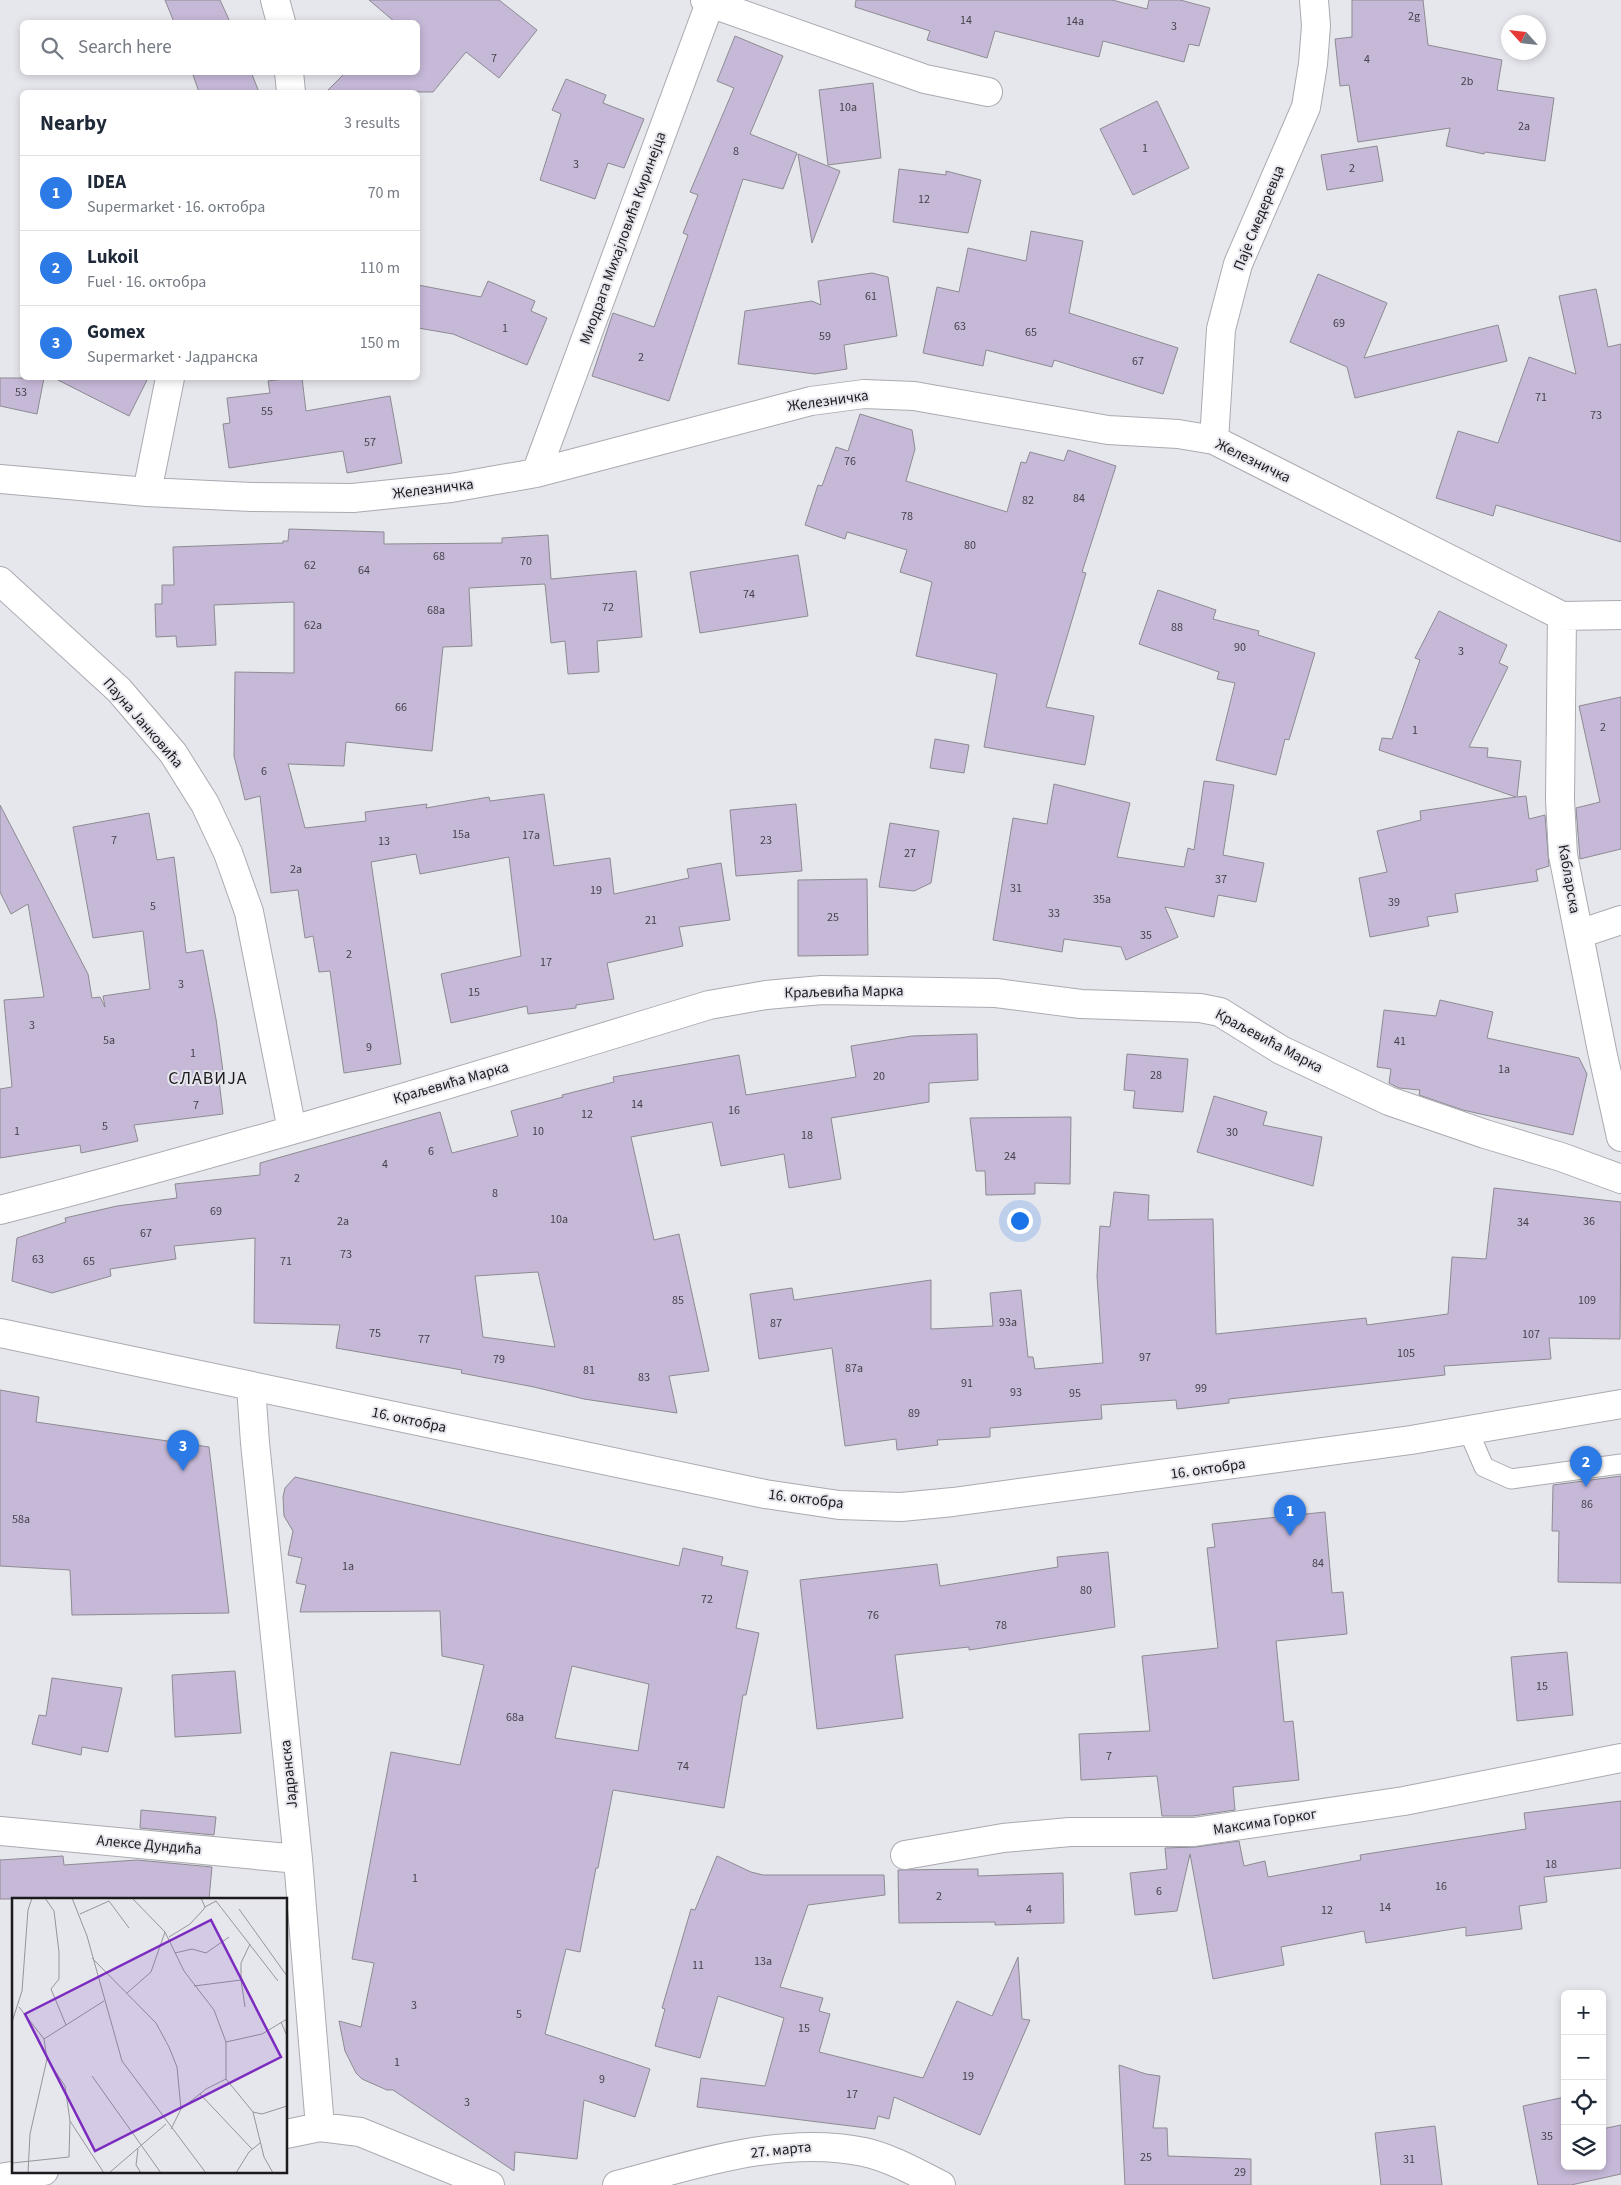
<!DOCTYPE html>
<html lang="en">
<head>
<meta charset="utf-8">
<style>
	:root { --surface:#fff; --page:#f2f2f3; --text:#1f2937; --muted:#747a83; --line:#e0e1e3; --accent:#2b7ae6 }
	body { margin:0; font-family:"Source Sans 3",sans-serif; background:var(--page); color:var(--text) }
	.controls { position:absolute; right:15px; bottom:15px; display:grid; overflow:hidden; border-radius:8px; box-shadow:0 2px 8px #0003 }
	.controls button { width:45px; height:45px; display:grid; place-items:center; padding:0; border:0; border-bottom:1px solid var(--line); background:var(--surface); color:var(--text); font:25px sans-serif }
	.compass { position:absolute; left:1501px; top:15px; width:45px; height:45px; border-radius:50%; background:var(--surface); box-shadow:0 2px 8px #0003; rotate:297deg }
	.you { position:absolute; left:1019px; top:1220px; width:18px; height:18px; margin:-12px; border:4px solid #fff; border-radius:50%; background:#1a73e8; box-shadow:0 0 0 8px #1a73e833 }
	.badge { display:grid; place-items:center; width:32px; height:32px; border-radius:50%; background:var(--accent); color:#fff; font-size:16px; font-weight:700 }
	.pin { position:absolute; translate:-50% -41px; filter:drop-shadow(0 1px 2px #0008) }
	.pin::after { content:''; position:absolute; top:26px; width:18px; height:15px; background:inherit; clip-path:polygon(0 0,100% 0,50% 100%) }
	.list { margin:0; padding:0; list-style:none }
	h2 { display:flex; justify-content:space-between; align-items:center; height:65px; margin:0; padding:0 20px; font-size:21px }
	h2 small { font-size:16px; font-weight:400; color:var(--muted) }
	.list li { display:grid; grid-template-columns:32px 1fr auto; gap:15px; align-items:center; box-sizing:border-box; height:75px; padding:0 20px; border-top:1px solid var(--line) }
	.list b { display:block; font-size:19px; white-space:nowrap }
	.list p { margin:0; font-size:16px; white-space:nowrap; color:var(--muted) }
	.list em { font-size:16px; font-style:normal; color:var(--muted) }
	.icon { flex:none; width:28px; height:28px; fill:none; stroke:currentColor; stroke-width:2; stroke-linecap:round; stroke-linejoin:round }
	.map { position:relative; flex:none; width:1621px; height:2185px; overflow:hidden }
	.search { position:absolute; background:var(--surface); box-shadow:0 2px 8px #0003; left:20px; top:20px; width:400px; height:55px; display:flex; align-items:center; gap:12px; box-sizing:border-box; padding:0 18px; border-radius:8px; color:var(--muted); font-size:19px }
	.panel { position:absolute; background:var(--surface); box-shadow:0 2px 8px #0003; left:20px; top:90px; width:400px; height:290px; border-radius:8px }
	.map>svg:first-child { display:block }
</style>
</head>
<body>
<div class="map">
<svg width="1621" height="2185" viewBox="0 0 1621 2185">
	<rect width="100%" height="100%" fill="#e6e6ed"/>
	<path fill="#c6b9d8" stroke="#8d8b91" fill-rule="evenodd" d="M165,0H220L230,22H174Z
		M369,0H499L537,30L499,78L466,52L433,92H326L346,72H418V22H395Z
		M856,0H1112L1147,9L1149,0H1180L1210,8L1199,46L1189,44L1184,62L1103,41L1099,57L995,31L987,58L927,40L930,31L855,7Z
		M1352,0H1423L1428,45L1502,60L1497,90L1554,98L1545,161L1485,152L1484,154L1446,146L1450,128L1358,142L1349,85L1340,86L1335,39L1352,37Z
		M735,36L783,56L750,134L797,153L783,189L743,179L669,401L592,376L613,313L654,327L688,235L683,233L698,195L690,192L734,88L717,81Z
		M192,72H251L259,92H199Z
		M566,79L606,95L603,103L644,119L624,168L608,163L595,199L540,180L561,114L552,110Z
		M873,83L881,158L828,165L819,90Z
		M1157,101L1189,168L1133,195L1100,129Z
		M1377,146L1383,181L1327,190L1321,155Z
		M798,154L840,171L812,243Z
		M899,169L946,175V171L981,180L968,233L893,222Z
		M1031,231L1083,241L1069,313L1178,348L1163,394L1054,360L1052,367L986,350L983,366L923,353L937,287L959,292L968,248L1026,261Z
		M872,273L888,277L897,336L844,345L847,369L815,374L738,364L745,311L812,301L821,305L818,281Z
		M1318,274L1387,303L1364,358L1498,325L1507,361L1355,398L1347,367L1290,342Z
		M488,281L535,301L531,311L547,318L527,365L453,334L418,328V285L481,297Z
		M1596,289L1608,347L1621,344V542L1496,505L1493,516L1436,498L1458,431L1498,443L1529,357L1576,374L1559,296Z
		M0,378H44L37,414L0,406Z
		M54,378H148L129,416Z
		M292,378H302L306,411L390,396L402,463L347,473L343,451L229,468L223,424L230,423L227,398L270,393L268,381Z
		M860,414L912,430L915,449L906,481L1007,512L1021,462L1026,463L1030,452L1064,461L1068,450L1116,466L1082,572L1086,573L1046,707L1094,716L1085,765L984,747L997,674L916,656L932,582L900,572L907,550L847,532L845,539L805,525L818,485L822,486L836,447L848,451Z
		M289,529L384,532V544L502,543V538L548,535L551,579L636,571L642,637L597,641L599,672L568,674L565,641L551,643L545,584L469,588L472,646L443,647L432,751L346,742L344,766L288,764L305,828L366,821L365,812L427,804L426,808L489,797L490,801L544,794L554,866L610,858L614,894L689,878L687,869L721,863L730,920L679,927L683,946L607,963L614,999L576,1005V1008L528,1014L527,1006L451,1023L441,974L521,956L509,857L420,874L416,854L371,862L401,1064L344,1073L330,971L319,972L313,936L305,938L298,890L271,893L260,796L245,800L234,756L235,672L294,673V602L214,605L216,645L177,647L176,636L156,637L155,604H162V585H174L173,547L283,543V541H288Z
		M798,555L808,616L700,633L690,572Z
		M1158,590L1216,610L1213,619L1259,631L1258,635L1315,653L1289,740L1285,739L1276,775L1216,760L1235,683L1217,679L1219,672L1139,644Z
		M1439,611L1507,645L1499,663L1508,667L1469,747L1488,748L1487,757L1521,761L1517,797L1526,796L1529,819L1545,815L1549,866L1536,870L1538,881L1455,894L1458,912L1427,917L1429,926L1370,937L1359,878L1387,872L1377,831L1421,820L1420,811L1516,797L1379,750L1382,738L1392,739L1420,660L1415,658Z
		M1621,697V849L1580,859L1576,808L1600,802L1579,706Z
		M935,739L969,745L964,773L930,768Z
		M1204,781L1234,785L1223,855L1264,863L1256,902L1218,895L1214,917L1165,907L1178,937L1126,960L1121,947L1064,939L1062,952L993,940L1013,818L1047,824L1054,784L1130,803L1117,857L1184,867L1188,848L1194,850Z
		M796,804L802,871L736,876L730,810Z
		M0,805L88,974L92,998L100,997L105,1007L103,996L150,989L143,931L93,938L73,827L149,813L157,860L174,857L186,953L203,950L216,1019L224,1079L219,1080L223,1114L134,1125L138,1141L81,1153L80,1145L0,1158V1089L12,1087L4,1000L44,997L28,904L11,914L0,892Z
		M890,823L939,831L931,883L914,891L879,887Z
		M867,879L868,955L798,956V880Z
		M1440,1000L1493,1012L1487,1038L1579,1058L1587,1074L1573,1135L1463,1110L1419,1095L1420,1090L1399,1088L1389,1083L1391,1069L1377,1067L1384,1010L1436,1016Z
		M977,1034L978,1080L929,1083V1102L831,1118L841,1179L789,1188L784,1154L721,1166L712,1122L631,1137L654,1240L679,1234L709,1371L669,1376L677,1413L584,1399L534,1387L461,1373L462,1370L336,1348L340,1325L254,1323L255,1238L174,1246L176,1259L110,1269L111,1276L52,1293L12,1281L17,1238L66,1222L65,1218L117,1206L177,1198L175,1184L260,1175V1163L440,1112L452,1153L518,1136L511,1111L563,1097L562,1095L614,1082L613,1077L739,1055L746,1095L856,1077L851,1046L912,1036ZM538,1272L555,1347L483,1337L475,1276Z
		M1127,1054L1188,1059L1183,1112L1133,1108L1135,1091L1124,1090Z
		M1214,1096L1267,1112L1263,1125L1322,1137L1313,1186L1197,1152Z
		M1071,1117L1070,1184L1035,1183V1194L986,1195L985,1171H976L970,1118Z
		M1494,1188L1621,1202L1620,1339L1549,1338L1551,1359L1444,1366L1445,1375L1229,1399V1403L1177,1409L1176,1400L1101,1405L1102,1419L990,1428V1437L937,1440L938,1445L897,1450L896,1439L845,1446L832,1348L759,1359L750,1294L792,1288L794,1300L931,1280V1329L993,1326L990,1293L1021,1290L1028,1357H1033L1035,1369L1103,1363L1097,1276L1100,1226L1110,1227L1114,1192L1149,1195L1148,1220L1213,1219L1216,1334L1366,1318L1367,1325L1448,1314L1452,1257L1486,1259Z
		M0,1390L39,1397L36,1422L209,1447L229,1613L72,1615L70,1570L0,1566Z
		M1621,1476V1583L1558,1582L1559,1531H1552L1553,1485Z
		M295,1477L679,1566L683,1548L723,1557L721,1565L748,1571L736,1628L759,1633L746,1695H743L724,1808L613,1790L598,1868H596L580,1952L566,1949L545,2034L650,2069L635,2117L584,2100L577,2159L515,2152L514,2171L393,2090H387L362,2079L356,2073L345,2051L339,2021L361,2027L374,1963L352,1959L391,1752L460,1765L484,1665L442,1656L440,1611L300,1612L306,1585L296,1583L302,1558L288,1555L293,1531L284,1516L283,1497L285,1488ZM572,1666L649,1684L638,1751L555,1738Z
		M1325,1512L1332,1593L1343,1592L1347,1634L1276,1641L1284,1722L1293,1721L1299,1780L1233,1787L1235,1810L1193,1816H1162L1157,1776L1081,1780L1079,1734L1150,1731L1142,1656L1218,1648L1207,1548L1215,1547L1212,1524Z
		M1108,1552L1115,1627L969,1650V1647L895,1655L903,1718L817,1729L800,1580L937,1564L940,1586L1058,1567L1057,1557Z
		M1567,1652L1573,1715L1517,1721L1511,1657Z
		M235,1671L241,1733L175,1737L172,1675Z
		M52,1678L122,1688L108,1752L82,1747L81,1755L32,1744L39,1715L46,1716Z
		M1621,1801V1868L1544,1877L1547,1902L1519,1906L1522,1929L1466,1936V1927L1366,1943L1364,1931L1281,1947L1284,1965L1213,1979L1190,1854L1177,1911L1135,1915L1130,1873L1167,1869L1165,1848L1196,1847L1239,1841L1244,1866L1265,1861L1268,1877L1361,1860L1360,1855L1526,1829L1524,1813Z
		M141,1810L216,1817L214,1835L140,1828Z
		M63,1856L64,1865L137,1860L212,1867L209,1899H0V1860Z
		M717,1856L751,1872L763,1875H884L885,1895L808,1905L780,1987L823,1998L819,2011L830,2014L819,2052L923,2078L957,2001L992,2016L1018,1957L1022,2019L1030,2020L980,2135L894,2097L889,2119L878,2116L875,2129L697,2107L701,2078L765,2086L784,2018L718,1996L700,2058L655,2046L665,2009L662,2008L691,1909L695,1910Z
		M978,1869V1876L1063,1873L1064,1923L995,1925V1922L899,1923L898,1870Z
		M1119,2065L1146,2074L1160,2076L1153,2128H1167L1168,2156L1251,2159V2185H1125Z
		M1565,2097V2166H1602V2129L1621,2125V2174L1571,2185H1538L1523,2106Z
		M1435,2126L1442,2185H1381L1375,2133Z"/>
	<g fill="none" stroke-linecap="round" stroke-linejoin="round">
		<defs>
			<path id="lane" d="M1468,1430L1484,1467L1511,1479L1621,1464"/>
			<path id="street" d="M275,0L281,22
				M710,3L925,79L988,92
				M289,72L291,92
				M1214,440L1221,329L1238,264L1306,107L1313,64L1316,26L1314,0
				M536,473L710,3L705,0
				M0,479L147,492L251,497L353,498L451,488L536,473L811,401L864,394L914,396L1108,430L1178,434L1214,440L1562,616L1621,615
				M147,492L170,378
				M0,581L119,690L173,753L205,804L228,853L249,912L292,1130
				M1562,616L1560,800L1563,855L1602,1051L1621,1137
				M1579,934L1621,920
				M0,1210C238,1149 474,1077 709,1005L766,995L822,990L996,993L1081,1004L1200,1008L1220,1012L1281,1050L1389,1101L1485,1134L1561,1157L1621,1179
				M251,1386L255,1443L298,1859L320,2127L286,2134
				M0,1831L298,1859
				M905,1855L1003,1838L1070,1832H1194L1404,1801L1621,1758
				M320,2127L360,2132L490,2185
				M0,2178L44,2171
				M617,2185C697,2164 782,2135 864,2152C891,2158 917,2173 941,2185"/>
			<path id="secondary" d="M0,1333L765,1494L839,1505L901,1507L953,1502L1411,1440L1621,1404"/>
		</defs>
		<use href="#lane" stroke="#aaaab1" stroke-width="21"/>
		<use href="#street" stroke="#aaaab1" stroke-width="30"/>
		<use href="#secondary" stroke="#aaaab1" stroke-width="30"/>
		<use href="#lane" stroke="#fff" stroke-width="19"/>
		<use href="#street" stroke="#fff" stroke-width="28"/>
		<use href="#secondary" stroke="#fff" stroke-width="28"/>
	</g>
	<g text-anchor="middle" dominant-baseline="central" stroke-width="4" stroke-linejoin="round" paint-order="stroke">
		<g font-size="12" fill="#46424c">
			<text x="1414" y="16">2g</text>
			<text x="966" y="20">14</text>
			<text x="1075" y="21">14a</text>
			<text x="1174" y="26">3</text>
			<text x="494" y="58">7</text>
			<text x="1367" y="59">4</text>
			<text x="1467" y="81">2b</text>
			<text x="848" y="107">10a</text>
			<text x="1524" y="126">2a</text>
			<text x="1145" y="148">1</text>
			<text x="736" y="151">8</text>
			<text x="576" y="164">3</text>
			<text x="1352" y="168">2</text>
			<text x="924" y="199">12</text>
			<text x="871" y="296">61</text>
			<text x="1339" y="323">69</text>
			<text x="960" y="326">63</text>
			<text x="505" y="328">1</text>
			<text x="1031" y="332">65</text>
			<text x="825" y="336">59</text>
			<text x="641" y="357">2</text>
			<text x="1138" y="361">67</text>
			<text x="21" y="392">53</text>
			<text x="1541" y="397">71</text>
			<text x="267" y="411">55</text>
			<text x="1596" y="415">73</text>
			<text x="370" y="442">57</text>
			<text x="850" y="461">76</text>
			<text x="1079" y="498">84</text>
			<text x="1028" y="500">82</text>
			<text x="907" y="516">78</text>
			<text x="970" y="545">80</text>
			<text x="439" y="556">68</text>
			<text x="526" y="561">70</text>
			<text x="310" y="565">62</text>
			<text x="364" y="570">64</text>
			<text x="749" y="594">74</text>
			<text x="608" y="607">72</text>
			<text x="436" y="610">68a</text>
			<text x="313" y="625">62a</text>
			<text x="1177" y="627">88</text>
			<text x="1240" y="647">90</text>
			<text x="1461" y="651">3</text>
			<text x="401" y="707">66</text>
			<text x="1603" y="727">2</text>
			<text x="1415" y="730">1</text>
			<text x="264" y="771">6</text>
			<text x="461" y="834">15a</text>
			<text x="531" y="835">17a</text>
			<text x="114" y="840">7</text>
			<text x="766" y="840">23</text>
			<text x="384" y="841">13</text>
			<text x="910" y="853">27</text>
			<text x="296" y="869">2a</text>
			<text x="1221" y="879">37</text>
			<text x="1016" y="888">31</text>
			<text x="596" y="890">19</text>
			<text x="1102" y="899">35a</text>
			<text x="1394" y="902">39</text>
			<text x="153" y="906">5</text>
			<text x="1054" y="913">33</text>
			<text x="833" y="917">25</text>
			<text x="651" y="920">21</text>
			<text x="1146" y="935">35</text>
			<text x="349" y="954">2</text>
			<text x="546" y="962">17</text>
			<text x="181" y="984">3</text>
			<text x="474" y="992">15</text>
			<text x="32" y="1025">3</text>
			<text x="109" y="1040">5a</text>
			<text x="1400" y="1041">41</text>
			<text x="369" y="1047">9</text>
			<text x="193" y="1053">1</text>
			<text x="1504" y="1069">1a</text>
			<text x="1156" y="1075">28</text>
			<text x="879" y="1076">20</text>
			<text x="637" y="1104">14</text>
			<text x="196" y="1105">7</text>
			<text x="734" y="1110">16</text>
			<text x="587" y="1114">12</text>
			<text x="105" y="1126">5</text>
			<text x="17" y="1131">1</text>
			<text x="538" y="1131">10</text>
			<text x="1232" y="1132">30</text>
			<text x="807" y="1135">18</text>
			<text x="431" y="1151">6</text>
			<text x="1010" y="1156">24</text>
			<text x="385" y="1164">4</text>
			<text x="297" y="1178">2</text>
			<text x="495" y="1193">8</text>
			<text x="216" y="1211">69</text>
			<text x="559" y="1219">10a</text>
			<text x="343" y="1221">2a</text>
			<text x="1589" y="1221">36</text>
			<text x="1523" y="1222">34</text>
			<text x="146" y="1233">67</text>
			<text x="346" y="1254">73</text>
			<text x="38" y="1259">63</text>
			<text x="89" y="1261">65</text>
			<text x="286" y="1261">71</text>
			<text x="678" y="1300">85</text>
			<text x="1587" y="1300">109</text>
			<text x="1008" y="1322">93a</text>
			<text x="776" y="1323">87</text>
			<text x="375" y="1333">75</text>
			<text x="1531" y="1334">107</text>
			<text x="424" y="1339">77</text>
			<text x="1406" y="1353">105</text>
			<text x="1145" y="1357">97</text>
			<text x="499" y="1359">79</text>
			<text x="854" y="1368">87a</text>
			<text x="589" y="1370">81</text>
			<text x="644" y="1377">83</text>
			<text x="967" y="1383">91</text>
			<text x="1201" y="1388">99</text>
			<text x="1016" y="1392">93</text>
			<text x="1075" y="1393">95</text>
			<text x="914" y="1413">89</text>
			<text x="1587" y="1504">86</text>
			<text x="21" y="1519">58a</text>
			<text x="1318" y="1563">84</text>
			<text x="348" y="1566">1a</text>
			<text x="1086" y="1590">80</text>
			<text x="707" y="1599">72</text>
			<text x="873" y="1615">76</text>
			<text x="1001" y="1625">78</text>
			<text x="1542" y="1686">15</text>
			<text x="515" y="1717">68a</text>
			<text x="1109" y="1756">7</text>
			<text x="683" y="1766">74</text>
			<text x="1551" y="1864">18</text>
			<text x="415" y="1878">1</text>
			<text x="1441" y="1886">16</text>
			<text x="1159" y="1891">6</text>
			<text x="939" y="1896">2</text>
			<text x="1385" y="1907">14</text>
			<text x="1029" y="1909">4</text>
			<text x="1327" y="1910">12</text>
			<text x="763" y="1961">13a</text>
			<text x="698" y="1965">11</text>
			<text x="414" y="2005">3</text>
			<text x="519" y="2014">5</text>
			<text x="804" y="2028">15</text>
			<text x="397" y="2062">1</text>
			<text x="968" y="2076">19</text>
			<text x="602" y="2079">9</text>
			<text x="852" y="2094">17</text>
			<text x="467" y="2102">3</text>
			<text x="1547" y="2136">35</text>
			<text x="1146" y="2157">25</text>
			<text x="1409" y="2159">31</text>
			<text x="1240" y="2172">29</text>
		</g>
		<g font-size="15" fill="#1b1b1e" stroke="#e6e6ed">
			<text transform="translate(1259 218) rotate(-68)">Паје Смедеревца</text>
			<text transform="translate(623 238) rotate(-70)">Миодрага Михајловића Киринејца</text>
			<text transform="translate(828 401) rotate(-8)">Железничка</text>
			<text transform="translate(1253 461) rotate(26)">Железничка</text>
			<text transform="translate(433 489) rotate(-7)">Железничка</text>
			<text transform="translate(143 723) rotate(49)">Пауна Јанковића</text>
			<text transform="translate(1569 879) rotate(80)">Кабларска</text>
			<text transform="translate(844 992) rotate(-1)">Краљевића Марка</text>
			<text transform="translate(1269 1041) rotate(28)">Краљевића Марка</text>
			<text transform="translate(451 1083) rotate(-16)">Краљевића Марка</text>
			<text transform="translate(409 1420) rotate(12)">16. октобра</text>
			<text transform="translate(1208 1469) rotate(-8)">16. октобра</text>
			<text transform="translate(806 1499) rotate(7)">16. октобра</text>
			<text transform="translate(289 1774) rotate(-96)">Јадранска</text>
			<text transform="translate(1265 1822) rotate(-9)">Максима Горког</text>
			<text transform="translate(149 1845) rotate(5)">Алексе Дундића</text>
			<text transform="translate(781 2150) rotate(-6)">27. марта</text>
		</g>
		<g font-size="18" letter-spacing="1" fill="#1b1b1e" stroke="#e6e6ed">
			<text x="208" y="1078">СЛАВИЈА</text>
		</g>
	</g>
	<g transform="translate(12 1898)">
		<rect width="275" height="275" fill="#e6e6ed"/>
		<path fill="none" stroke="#95959a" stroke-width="1" d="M33,0L42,13L47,54V81L39,91L54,127M60,0L75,38L110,163L194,275M120,0L153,34L172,73L202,112L214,144V181L241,214L252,259L261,275M193,9L204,3L266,83M227,11L275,78M68,16L97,3L117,30M157,39L178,26L191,12L193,9L189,0M163,55L180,51L194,55L217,39M80,60L144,125L157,149L165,169L169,211L159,231M229,82L233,109M182,88L229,82V65L238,46M115,95L139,74L153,34M7,109L32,141L92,103M0,124L10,93L16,12L20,0M269,124L275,138M32,141L35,161L53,188L58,223L92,275M214,144L250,136L275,121M80,178L149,275M188,196L240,251M169,211L194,191L214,181M241,214L250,216L275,208M126,251L124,267L129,275M0,265L57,259L58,223M16,275L18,236L35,161M97,275L154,226M224,275L237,254L248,245"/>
		<path fill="#7b2cbf" fill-opacity="0.15" stroke="#7b2cbf" stroke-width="2.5" d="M199,22L269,159L83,253L13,116Z"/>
		<rect width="275" height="275" fill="none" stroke="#1b1b1e" stroke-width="2.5"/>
	</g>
</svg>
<div class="controls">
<button>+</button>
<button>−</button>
<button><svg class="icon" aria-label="locate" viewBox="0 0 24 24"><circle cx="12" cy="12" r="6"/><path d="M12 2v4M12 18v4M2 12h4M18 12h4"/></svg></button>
<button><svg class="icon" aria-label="layers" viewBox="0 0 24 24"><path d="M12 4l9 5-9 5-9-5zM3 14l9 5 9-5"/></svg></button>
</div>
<svg class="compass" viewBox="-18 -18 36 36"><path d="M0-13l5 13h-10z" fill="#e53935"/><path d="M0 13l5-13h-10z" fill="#747a83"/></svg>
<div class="you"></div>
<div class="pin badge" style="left:1290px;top:1536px">1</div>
<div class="pin badge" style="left:1586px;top:1487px">2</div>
<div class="pin badge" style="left:183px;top:1471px">3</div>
<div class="search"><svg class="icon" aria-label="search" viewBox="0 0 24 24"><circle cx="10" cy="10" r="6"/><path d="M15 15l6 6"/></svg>Search here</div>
<section class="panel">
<h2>Nearby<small>3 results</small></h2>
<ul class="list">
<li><span class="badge">1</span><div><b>IDEA</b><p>Supermarket · 16. октобра</p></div><em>70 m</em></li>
<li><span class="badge">2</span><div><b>Lukoil</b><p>Fuel · 16. октобра</p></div><em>110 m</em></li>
<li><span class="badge">3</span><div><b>Gomex</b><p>Supermarket · Јадранска</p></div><em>150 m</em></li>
</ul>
</section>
</div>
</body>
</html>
